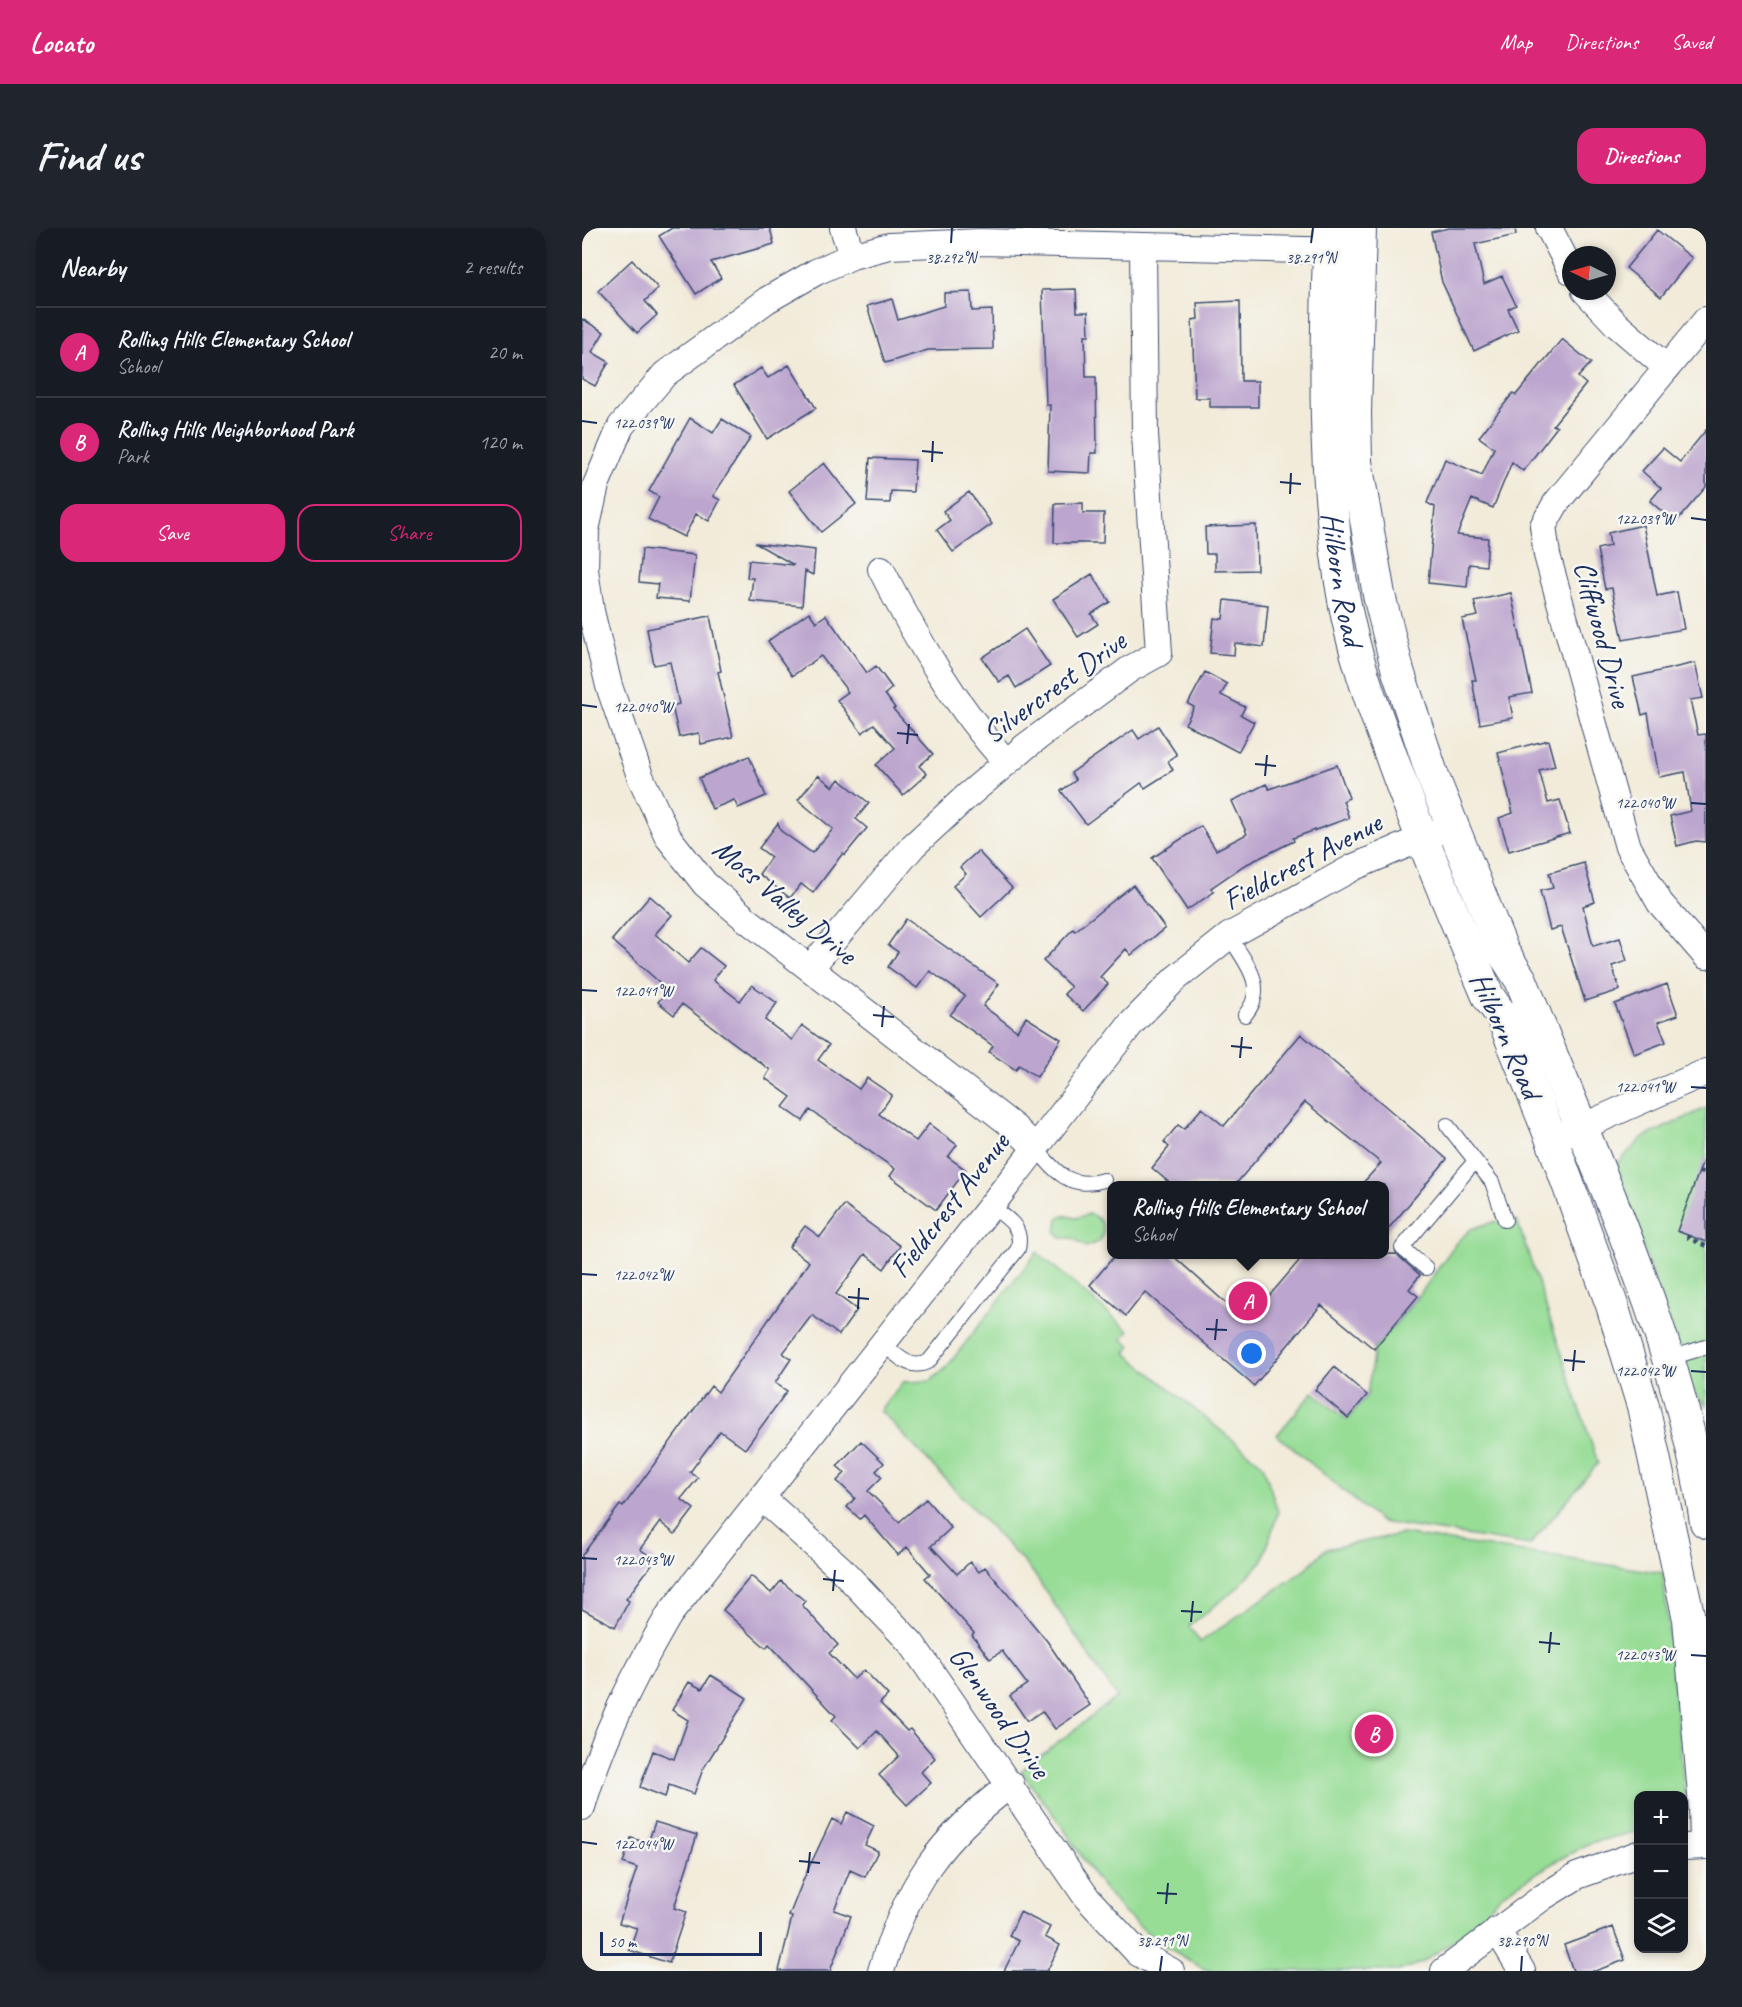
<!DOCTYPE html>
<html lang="en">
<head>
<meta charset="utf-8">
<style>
	:root { --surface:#171b24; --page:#20242c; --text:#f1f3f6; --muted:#9ea1a6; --line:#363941; --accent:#db2777 }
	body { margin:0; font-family:Caveat,sans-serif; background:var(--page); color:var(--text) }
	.controls { position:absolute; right:18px; bottom:18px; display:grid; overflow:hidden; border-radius:12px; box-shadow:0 3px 9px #0003 }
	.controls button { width:54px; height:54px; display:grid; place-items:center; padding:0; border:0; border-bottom:2px solid var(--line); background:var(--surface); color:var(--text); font:30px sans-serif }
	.compass { position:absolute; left:980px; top:18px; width:54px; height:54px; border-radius:50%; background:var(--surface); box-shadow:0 3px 9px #0003; rotate:275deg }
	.scale { position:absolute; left:18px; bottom:15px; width:162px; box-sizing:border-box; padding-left:6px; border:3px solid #1b2f5e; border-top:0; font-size:16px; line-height:21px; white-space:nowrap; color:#1b2f5e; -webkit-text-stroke:4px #f6f6f2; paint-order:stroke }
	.you { position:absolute; left:670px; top:1126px; width:21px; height:21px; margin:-15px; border:4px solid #fff; border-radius:50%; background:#1a73e8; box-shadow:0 0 0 9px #1a73e833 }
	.badge { display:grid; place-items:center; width:39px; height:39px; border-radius:50%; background:var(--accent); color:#fff; font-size:20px; font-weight:700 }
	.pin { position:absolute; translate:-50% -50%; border:3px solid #fff; box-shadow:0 2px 6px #0006 }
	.popup { position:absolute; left:525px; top:953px; width:282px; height:78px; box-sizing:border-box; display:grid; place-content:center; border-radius:12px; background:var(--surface); filter:drop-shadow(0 2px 4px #0005); font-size:20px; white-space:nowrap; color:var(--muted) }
	.popup b { font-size:22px; color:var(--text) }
	.popup::after { content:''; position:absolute; left:50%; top:100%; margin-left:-12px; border:12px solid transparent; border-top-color:var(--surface) }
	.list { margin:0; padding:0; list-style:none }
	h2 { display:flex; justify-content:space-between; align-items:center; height:78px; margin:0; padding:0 24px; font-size:26px }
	h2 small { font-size:20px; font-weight:400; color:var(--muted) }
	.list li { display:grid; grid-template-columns:39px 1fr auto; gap:18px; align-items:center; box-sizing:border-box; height:90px; padding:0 24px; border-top:2px solid var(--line) }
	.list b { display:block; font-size:22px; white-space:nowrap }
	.list p { margin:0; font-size:20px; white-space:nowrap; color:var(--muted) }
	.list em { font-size:20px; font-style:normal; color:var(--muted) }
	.actions { display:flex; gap:12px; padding:18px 24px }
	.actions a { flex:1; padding:14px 0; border:2px solid var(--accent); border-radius:18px; text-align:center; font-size:21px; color:var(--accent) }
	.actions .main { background:var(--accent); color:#fff }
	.icon { flex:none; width:33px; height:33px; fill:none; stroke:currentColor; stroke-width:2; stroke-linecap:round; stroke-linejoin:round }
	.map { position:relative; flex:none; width:1124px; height:1743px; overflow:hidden; border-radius:18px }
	header { display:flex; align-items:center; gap:36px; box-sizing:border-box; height:84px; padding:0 30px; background:var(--accent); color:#fff }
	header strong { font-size:28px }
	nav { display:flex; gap:33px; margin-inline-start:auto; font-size:21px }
	.intro { display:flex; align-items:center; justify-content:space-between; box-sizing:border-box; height:144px; padding:0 36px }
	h1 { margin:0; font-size:42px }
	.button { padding:15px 27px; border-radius:18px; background:var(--accent); color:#fff; font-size:21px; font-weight:700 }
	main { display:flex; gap:36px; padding:0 36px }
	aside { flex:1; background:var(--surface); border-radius:18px; box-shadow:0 3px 9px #0003 }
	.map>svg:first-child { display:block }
</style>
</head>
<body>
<header>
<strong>Locato</strong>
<nav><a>Map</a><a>Directions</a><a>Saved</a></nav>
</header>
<div class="intro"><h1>Find us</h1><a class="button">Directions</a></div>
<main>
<aside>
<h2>Nearby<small>2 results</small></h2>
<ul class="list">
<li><span class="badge">A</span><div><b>Rolling Hills Elementary School</b><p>School</p></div><em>20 m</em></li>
<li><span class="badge">B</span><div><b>Rolling Hills Neighborhood Park</b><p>Park</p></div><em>120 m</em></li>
</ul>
<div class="actions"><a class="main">Save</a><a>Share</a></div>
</aside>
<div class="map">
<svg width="1124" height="1743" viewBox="0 0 1124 1743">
	<rect width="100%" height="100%" fill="#f6f6f2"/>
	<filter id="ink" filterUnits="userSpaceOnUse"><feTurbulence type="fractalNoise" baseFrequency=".0167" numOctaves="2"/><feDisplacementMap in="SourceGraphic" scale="12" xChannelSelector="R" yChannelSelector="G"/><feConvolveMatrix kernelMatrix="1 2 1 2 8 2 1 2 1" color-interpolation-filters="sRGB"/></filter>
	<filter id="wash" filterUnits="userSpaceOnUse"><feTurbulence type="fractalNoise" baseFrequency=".008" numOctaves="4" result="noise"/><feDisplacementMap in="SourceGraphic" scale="24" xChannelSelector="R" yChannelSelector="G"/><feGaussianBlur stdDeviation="1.35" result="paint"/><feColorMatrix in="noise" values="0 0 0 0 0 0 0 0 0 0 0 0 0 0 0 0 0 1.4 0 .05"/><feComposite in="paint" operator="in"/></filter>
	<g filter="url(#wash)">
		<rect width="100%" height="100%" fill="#f2ebd9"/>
		<path fill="#97dd96" stroke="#59867a" stroke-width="1.5" d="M1124,880V1178L1109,1160L1035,944V936L1060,910Z
			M507,986C521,990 525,1001 518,1013L504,1019L491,1010H479L474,1005L476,991L481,987L494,990Z
			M935,992L1016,1235L948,1317L799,1294L695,1207L731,1164L765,1192L785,1167L792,1121L836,1069L874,1015L889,1001L911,994Z
			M455,1024L547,1103L540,1111L549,1118L544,1125L681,1237L696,1284L681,1332L654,1361L607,1398L618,1414L721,1343L744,1321L820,1306L1081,1345L1103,1568L1102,1571V1568H1056V1603L1008,1615L976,1632L923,1664L883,1705L839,1735L816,1743H630L620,1740L575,1713L540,1683L513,1649L482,1601L439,1543L535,1469L450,1343L298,1182L321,1154L348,1153L363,1141Z"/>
		<g id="blocks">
			<path fill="#bca5ce" d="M90,0H188L192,16L129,34L139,50L114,66L77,8Z
				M867,0H933L934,7L893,16L902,56L920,48L934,77L926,81L936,102L892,123L860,54L849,4Z
				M1075,2L1110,30L1079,69L1044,40Z
				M50,32L76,60L63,73L75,87L55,105L16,63Z
				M494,61L495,84H506L507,107H503L504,149H514L515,225H509L508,245L466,243L468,177H464L460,62Z
				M389,64L390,83L410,82L411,121L346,122L303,135L285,78L310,71L316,92L362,78V65Z
				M658,73L659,153H676V179H628V170H613L610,92L616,91L615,75Z
				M0,91L22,104L10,124L27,134L13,158L0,151Z
				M980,111L1009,135L996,149L1004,156L971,197L975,199L941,243L930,234L911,280L890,271L875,307L906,310L904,338L887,336L885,359L846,355L853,279L845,275L863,231L900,247L912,220L897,209L931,165L934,167Z
				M207,137L234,180L185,211L152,157L179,140L186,150Z
				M108,190L131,205L140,191L169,209L131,268L138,272L127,293L114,286L102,309L66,291L77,269L67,263Z
				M1124,202V259L1093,295L1068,273L1079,260L1060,243L1081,220L1098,234Z
				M288,230L333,232L331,264L309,263L308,275L285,274Z
				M242,235L274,276L239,304L207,263Z
				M387,264L410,296L371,324L355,302L368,292L361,283Z
				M501,275V285H522L521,315H472L473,276Z
				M674,297L675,342L633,343V326H624L623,299Z
				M1061,297L1075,368L1095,364L1102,401L1041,412L1030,360L1023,361L1015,321L1028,318L1026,305Z
				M173,315L233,322L231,347L223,343L220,378L168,373L171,350H165L167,332L212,337Z
				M60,321L113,327L108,373L74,370L76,356L57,354Z
				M510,346L528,374L509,386L516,396L496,409L471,371Z
				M929,365L950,465L927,469L931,490L898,496L890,452H894L880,391L896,388L892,373Z
				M643,372L686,377L682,419L653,415L652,427L628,425L632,390L641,391Z
				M227,384L234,394L244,387L285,445L294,438L310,460L303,466L313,480L311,481L351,526L337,538L345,546L321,567L294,537L313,520L292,496L280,505L255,472L266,464L239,428L210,448L186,413Z
				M128,388L139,443L136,444L151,509L119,516L117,505L97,509L90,478L97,476L88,434L72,437L65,401Z
				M443,401L468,438L434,460L427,448L417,454L400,430Z
				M1113,435L1121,470L1108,472L1116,507L1124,506V614L1114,613L1095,618L1088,588L1109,583L1103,544L1077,549L1066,485L1060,487L1051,449Z
				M623,444L645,456L639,467L663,479L659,487L672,494L656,524L603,496L612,479L606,476Z
				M576,498L595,527L586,533L591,542L563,560L559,555L504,596L479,563L494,552L489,545L551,502L557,511Z
				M966,512L973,538L957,542L966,575L978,572L988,605L927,623L917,590L931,585L916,525Z
				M167,528L184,568L156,580L152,572L130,581L117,550Z
				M755,537L767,570L761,573L767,590L711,610L712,613L661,638L629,660L632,664L605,682L570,630L619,598L634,622L665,606L650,573L684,556L687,561Z
				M236,547L251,559L257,551L287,575L274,591L285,600L263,627L261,625L231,665L219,656L208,670L177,646L189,629L177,620L196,595L199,603L230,625L251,601L216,572Z
				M396,623L430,660L399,689L371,658L384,646L378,639Z
				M1002,635L1013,674L1001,678L1011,718L1038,710L1045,733L1030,738L1038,762L1003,773L979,699L968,702L958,663L971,660L967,645Z
				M551,657L583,700L549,727L544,721L518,749L526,756L501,783L482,766L489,759L461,733L491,701L493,703Z
				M68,668L90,687L73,706L106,735L119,720L142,738L131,752L158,773L170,757L195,775L183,792L210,812L220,797L247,817L236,832L277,861L285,850L310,867L297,886L334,913L347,896L375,917L366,929L384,942L354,982L308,948L313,941L228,882L221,893L201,879L209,869L183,850L188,842L100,776L92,787L76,774L86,762L30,712Z
				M324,691L417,756L401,778L435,803L444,789L479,811L455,849L437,837L434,842L407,824L411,818L368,787L383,768L348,743L335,760L306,739L316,724L306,717Z
				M1085,756L1096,787L1076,794L1084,814L1052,826L1033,776Z
				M719,806L865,931L802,1006V957H779L799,935L723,874L653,957H590L570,940L587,919L582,914L596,897L602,901L620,880L642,898Z
				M1122,930L1124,931V1014L1095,1003Z
				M262,977L318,1018L302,1041L283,1026L254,1066L275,1082L257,1107L230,1087L201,1125L209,1131L193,1155L205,1163L163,1221L138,1203L108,1244L116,1250L99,1271L112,1281L93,1306L78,1294L58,1321L73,1332L44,1371L47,1373L33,1399L0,1381V1327L38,1277L41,1279L129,1158L136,1164L227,1034L207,1019L223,998L238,1009Z
				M534,1026H589L665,1094L722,1027L814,1026L838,1047L827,1061L836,1068L792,1121L739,1077L672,1158L563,1064L544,1088L508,1057Z
				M752,1139L785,1167L766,1190L733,1162Z
				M279,1213L302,1235L294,1243L300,1249L286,1263L317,1294L344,1271L369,1300L349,1318L375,1346L388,1334L397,1344L403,1339L465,1413L508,1477L473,1501L460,1483L445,1493L428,1468L445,1456L420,1423L408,1431L390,1407L392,1405L343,1350L348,1346L325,1319L316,1327L282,1287L278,1291L265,1279L273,1270L255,1253L263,1245L255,1238Z
				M169,1348L189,1365L199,1353L223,1373L220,1377L256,1417L247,1425L272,1451L282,1442L306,1467L298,1475L325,1503L328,1501L353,1530L339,1544L349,1555L325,1577L297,1547L317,1528L295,1503L278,1520L250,1492L254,1488L187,1416L184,1420L141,1382Z
				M129,1447L165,1470L121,1541L112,1566L87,1557L83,1569L58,1559L71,1523L92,1531L106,1492L90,1482L107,1454L120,1461Z
				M265,1584L292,1598L283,1617L296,1623L283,1649L268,1642L252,1682L269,1688L248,1743H197L210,1689L207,1688L222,1650L250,1591L259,1596Z
				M73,1594L115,1607L92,1680L104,1684L87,1735L47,1722L55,1700L37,1695L55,1640L41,1635L49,1610L66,1615Z
				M438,1684L468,1699L463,1709L478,1717L465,1743H422L437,1713L427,1708Z
				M1031,1699L1043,1732L1013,1743H991L982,1717Z"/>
		</g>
	</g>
	<g filter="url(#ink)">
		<use href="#blocks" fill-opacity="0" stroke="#3b4b70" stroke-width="1.5"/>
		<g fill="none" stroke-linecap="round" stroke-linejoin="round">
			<defs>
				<path id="service" d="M647,708C663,734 687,759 663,787
					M865,897L910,954L923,992
					M454,920C474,945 489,962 522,952
					M844,1040L820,1020L893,933
					M301,1116C315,1127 329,1144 347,1133L436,1021C441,998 426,991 409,978
					M1085,1131L1124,1119"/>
				<path id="minor" d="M261,0L270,28
					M967,0L989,43
					M1003,63L1035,97L1085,140
					M1124,92L974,275L961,298L965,327L1046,619L1078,675L1124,728
					M299,341C334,410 372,476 424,534
					M229,739L331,618L384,569L444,518L548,441L577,425L563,206L561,19
					M982,907L1124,844
					M454,920L432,899L164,691L123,656L86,609L58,548L27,458L9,383L3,342L4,302L14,257L39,198L83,146L185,72L234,44L270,28L307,18L398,14L764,23
					M180,1270L258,1340L330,1416L505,1670L556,1725L589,1743
					M0,1579C20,1510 51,1449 87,1387L409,978L549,796L593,751L647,708L772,639L857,603
					M1102,1619L1124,1618
					M915,1702L940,1743
					M299,1743C325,1657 357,1611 429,1556
					M862,1743L961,1669L995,1648L1056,1626"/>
				<g id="tertiary">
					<path id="s1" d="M748,0C743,124 740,249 762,372C771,422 788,471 806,519C836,604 871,686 906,768L920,788L970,912L1030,1077L1061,1178L1107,1391L1123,1579L1124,1614"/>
					<path d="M778,0L773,185L774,234L797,367L816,443L851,549L921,724L939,752C1008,926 1097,1108 1124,1294"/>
				</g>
			</defs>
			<use href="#service" stroke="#3b4b70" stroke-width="16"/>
			<use href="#minor" stroke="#3b4b70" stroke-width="28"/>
			<use href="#tertiary" stroke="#3b4b70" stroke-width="34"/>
			<path stroke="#3b4b70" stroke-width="4" stroke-dasharray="4.5 4.5" stroke-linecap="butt" d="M1117,944L1124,946
				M1107,1007L1106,1010L1124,1018"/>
			<use href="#service" stroke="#fff" stroke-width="14"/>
			<use href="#minor" stroke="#fff" stroke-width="26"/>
			<use href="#tertiary" stroke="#fff" stroke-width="32"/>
		</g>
	</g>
	<path fill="none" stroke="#1b2f5e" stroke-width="2" d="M369,15L370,0M729,15L731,0M0,193L15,195M340,223L361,225M350,234L351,213M698,254L719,256M708,266L709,245M1109,290L1124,292M0,477L15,479M315,505L336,507M325,516L327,496M673,536L694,538M683,548L685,527M1109,575L1124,576M0,762L15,763M291,787L312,789M300,799L302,778M649,818L670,820M658,830L660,809M1109,859L1124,860M0,1046L15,1047M266,1069L287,1071M276,1081L277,1060M624,1101L645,1102M633,1112L635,1091M982,1132L1003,1134M991,1143L993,1122M1109,1143L1124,1144M0,1330L15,1331M241,1351L262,1353M251,1363L253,1342M599,1383L620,1384M609,1394L611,1373M957,1414L978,1416M967,1425L969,1404M1109,1427L1124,1428M0,1614L15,1616M217,1633L238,1635M226,1645L228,1624M575,1665L595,1666M584,1676L586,1655M578,1743L580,1728M939,1743L940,1728"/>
	<g text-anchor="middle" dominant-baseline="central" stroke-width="5" stroke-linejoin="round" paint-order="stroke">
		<g font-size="30" fill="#1b2f5e" stroke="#f6f6f2">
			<text stroke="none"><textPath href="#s1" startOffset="352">Hilborn Road</textPath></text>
			<text transform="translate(1021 406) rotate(75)">Cliffwood Drive</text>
			<text transform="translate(472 459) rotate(-36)">Silvercrest Drive</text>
			<text transform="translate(720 633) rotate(-28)">Fieldcrest Avenue</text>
			<text transform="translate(203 673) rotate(40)">Moss Valley Drive</text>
			<text transform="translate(924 807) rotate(66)">Hilborn Road</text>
			<text transform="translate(367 977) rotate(-52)">Fieldcrest Avenue</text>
			<text transform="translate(418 1484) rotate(55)">Glenwood Drive</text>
		</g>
	</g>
	<g font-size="15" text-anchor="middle" fill="#1b2f5e" stroke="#f6f6f2" stroke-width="5" stroke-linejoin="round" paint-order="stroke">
		<text x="369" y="35">38.292°N</text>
		<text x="729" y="35">38.291°N</text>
		<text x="61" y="200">122.039°W</text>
		<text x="1063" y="296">122.039°W</text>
		<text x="61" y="484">122.040°W</text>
		<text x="1063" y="580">122.040°W</text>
		<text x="61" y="768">122.041°W</text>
		<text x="1063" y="864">122.041°W</text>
		<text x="61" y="1052">122.042°W</text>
		<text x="1063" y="1148">122.042°W</text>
		<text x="61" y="1337">122.043°W</text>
		<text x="1063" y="1432">122.043°W</text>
		<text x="61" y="1621">122.044°W</text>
		<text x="580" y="1718">38.291°N</text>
		<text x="940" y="1718">38.290°N</text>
	</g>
</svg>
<div class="controls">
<button>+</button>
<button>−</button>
<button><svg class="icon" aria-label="layers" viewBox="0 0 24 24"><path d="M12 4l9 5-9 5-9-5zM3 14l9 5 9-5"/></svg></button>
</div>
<svg class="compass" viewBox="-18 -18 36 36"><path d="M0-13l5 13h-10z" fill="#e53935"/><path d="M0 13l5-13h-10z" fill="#9ea1a6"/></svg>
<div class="scale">50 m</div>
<div class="you"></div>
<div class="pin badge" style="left:666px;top:1073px">A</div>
<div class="popup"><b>Rolling Hills Elementary School</b>School</div>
<div class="pin badge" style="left:792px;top:1506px">B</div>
</div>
</main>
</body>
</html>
